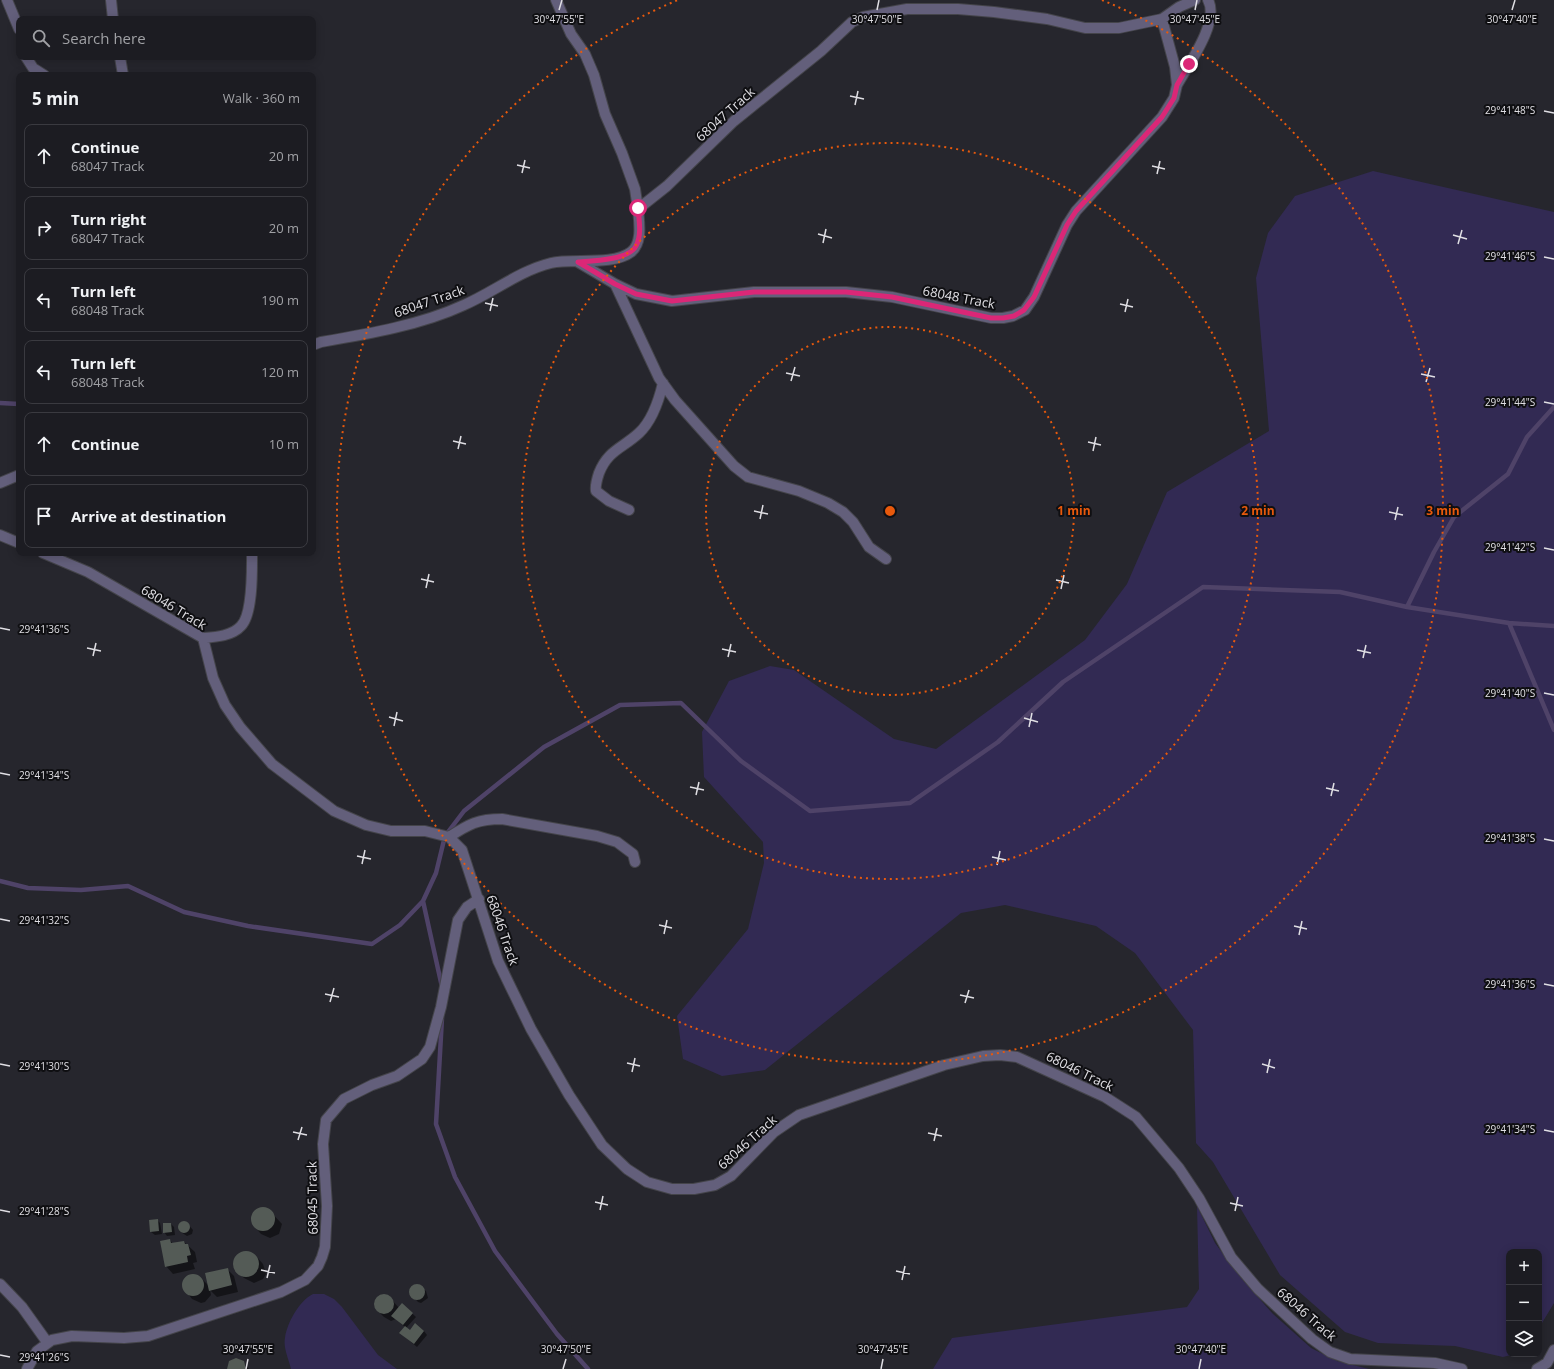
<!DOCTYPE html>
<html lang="en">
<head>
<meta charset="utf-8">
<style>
	:root { --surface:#1c1c22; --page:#25252a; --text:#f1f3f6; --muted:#a0a1a5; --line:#3a3a40 }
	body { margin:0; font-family:"Open Sans",sans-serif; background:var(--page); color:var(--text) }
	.controls { position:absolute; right:12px; bottom:12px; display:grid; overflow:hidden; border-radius:8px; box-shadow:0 2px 10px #0003 }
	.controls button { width:36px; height:36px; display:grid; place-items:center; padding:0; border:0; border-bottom:1px solid var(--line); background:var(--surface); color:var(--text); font:20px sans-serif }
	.stop { position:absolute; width:12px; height:12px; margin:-9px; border:3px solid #db2777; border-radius:50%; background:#fff }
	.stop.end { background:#db2777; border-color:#fff; box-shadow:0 1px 4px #0008 }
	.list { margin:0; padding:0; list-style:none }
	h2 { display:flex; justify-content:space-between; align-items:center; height:52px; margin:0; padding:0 16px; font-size:17px }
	h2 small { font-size:13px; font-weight:400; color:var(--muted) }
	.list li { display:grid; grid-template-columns:26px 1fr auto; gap:12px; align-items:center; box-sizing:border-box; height:64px; margin:0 8px 8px; padding:0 8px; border:1px solid var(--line); border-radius:8px }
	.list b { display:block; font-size:15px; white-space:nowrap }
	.list p { margin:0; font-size:13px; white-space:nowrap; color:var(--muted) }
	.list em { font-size:13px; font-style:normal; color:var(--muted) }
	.icon { flex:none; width:22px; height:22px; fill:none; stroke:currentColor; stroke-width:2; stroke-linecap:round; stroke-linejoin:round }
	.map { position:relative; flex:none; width:1554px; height:1369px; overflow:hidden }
	.search { position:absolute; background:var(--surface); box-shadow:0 2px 10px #0003; left:16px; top:16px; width:300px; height:44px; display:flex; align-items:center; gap:10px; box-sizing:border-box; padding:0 14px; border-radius:8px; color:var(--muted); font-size:15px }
	.panel { position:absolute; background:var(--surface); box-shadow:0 2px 10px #0003; left:16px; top:72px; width:300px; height:484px; border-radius:8px }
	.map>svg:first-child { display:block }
</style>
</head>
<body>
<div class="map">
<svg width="1554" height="1369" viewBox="0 0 1554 1369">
	<rect width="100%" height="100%" fill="#26262d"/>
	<path fill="#322a53" d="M1373,171L1554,212V1303L1539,1328V1252H1509V1354H1515L1503,1357L1455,1346L1378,1343L1345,1332L1280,1275L1213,1162L1196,1143L1193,1030L1135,953L1096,926L1005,905L961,913L765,1070L722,1076L683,1059L677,1016L748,929L764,863L763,842L704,777L702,732L729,681L770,666L794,670L894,739L936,749L1085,640L1127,584L1167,492L1269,431L1256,278L1268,233L1295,196Z
		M1197,1206L1215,1243L1241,1278L1273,1314L1311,1348L1337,1361L1369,1369H933L952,1338L1187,1307L1199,1289Z
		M313,1294H324L334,1299L342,1307L378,1355L397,1369H291C289,1360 283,1348 285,1338C287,1323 299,1301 313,1294Z"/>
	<path fill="#0007" d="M263,1208L268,1209L282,1224L279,1234L270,1238L261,1234L254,1226L252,1216L254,1212Z
		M157,1220L160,1223L162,1234L155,1235L151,1232Z
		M186,1222L193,1230L192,1234L187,1236L179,1231V1224Z
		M171,1224L174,1227L175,1235L167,1236L164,1232Z
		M170,1240L173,1244L184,1242L195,1252L197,1262L193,1263L195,1269L173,1274L166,1266Z
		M246,1252L256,1256L263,1264L266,1274L263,1279L254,1283L244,1278L237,1271L235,1261L241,1253Z
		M227,1269L234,1276L238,1292L217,1297L210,1290L211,1295L205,1302L201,1303L192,1299L183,1287L185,1279L193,1275L202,1279L209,1286Z
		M417,1285L426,1291L428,1298L421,1303L418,1302L410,1293L411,1288Z
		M384,1295L391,1299L399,1308L402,1304L416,1317L406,1328L410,1331H424L427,1335L417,1347L404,1336L405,1327L396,1319L391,1321L384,1317L377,1310L375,1306L377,1299Z
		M237,1359L240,1360L249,1369H228L229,1362Z"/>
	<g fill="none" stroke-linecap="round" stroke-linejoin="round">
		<path stroke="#4f4368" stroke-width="4.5" d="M0,403L19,404
			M1407,607L1434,552L1454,517L1508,474L1527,437L1554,407
			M1509,623L1554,730
			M0,881L28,888L81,890L128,886L184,912L248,926L372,944L400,925L423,901L436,873L445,836L464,811L544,747L620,705L681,703L741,761L810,811L910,803L998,742L1063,682L1203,587L1340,592L1407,607L1509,623L1554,626
			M423,901L442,987
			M442,1018L436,1124L455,1177L495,1251L557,1334L588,1369"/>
	</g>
	<path fill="#545b56" d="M251 1219a12 12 0 1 1 24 0a12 12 0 1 1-24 0Z
		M158,1219L159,1231L150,1232L149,1220Z
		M178 1227a6 6 0 1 1 12 0a6 6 0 1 1-12 0Z
		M163,1223H171L172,1232L163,1233Z
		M170,1239L171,1243L184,1241L185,1244H188L191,1255L187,1256L188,1262L165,1267L160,1241Z
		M233 1264a13 13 0 1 1 26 0a13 13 0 1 1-26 0Z
		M228,1268L232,1285L209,1291L205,1273Z
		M182 1285a11 11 0 1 1 22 0a11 11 0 1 1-22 0Z
		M409 1292a8 8 0 1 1 16 0a8 8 0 1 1-16 0Z
		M374 1304a10 10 0 1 1 20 0a10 10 0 1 1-20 0Z
		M402,1303L413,1313L403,1325L391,1316Z
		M415,1323L424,1331L414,1344L399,1333L405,1326L410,1330Z
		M236,1358L244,1361L246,1369H227L229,1361Z"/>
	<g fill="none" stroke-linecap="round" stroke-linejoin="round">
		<defs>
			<path id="minor" d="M7,0L19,29
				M111,0L113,19
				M556,0L571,34L585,54L594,75L605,114L622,153L635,189L638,209
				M26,57L33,68L44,75
				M120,57L123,75
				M1177,85C1188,65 1220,22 1208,0
				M578,262L615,284L636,294L672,301L754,292H846L892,297L991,318H1003L1013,316L1025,310L1034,297L1067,225L1076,211L1162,117L1174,98L1177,85L1175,67L1162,19
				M615,284L659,378L675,400L734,466L748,477L799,491L828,503L843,512L853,522L869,547L886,559
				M313,345L321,342C368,334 421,325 464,305C494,292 519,271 551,263C572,258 613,266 631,252C643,243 639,221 638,209L667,186L734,121L821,51L852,22L863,17L907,9H958L994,12L1047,19L1085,28H1119L1162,19L1179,7L1195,0
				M0,483L19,475
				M629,510L609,501L596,491C595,485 597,479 599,473C608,450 623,448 639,433C652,421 659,400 663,383
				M0,535L19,543
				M43,553L88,572L203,638L213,678L225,705L240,727L272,764L334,811L366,825L391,831H425L449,837L462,850L498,961L531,1029L569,1095L602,1145L627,1169L647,1182L672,1189H694L715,1185L731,1176L774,1132L799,1115L944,1065L983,1056L1000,1055L1017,1057L1105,1097L1136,1117L1179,1168L1199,1198L1231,1257L1258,1289L1312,1339L1330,1352L1350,1359L1435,1363L1462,1369
				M203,638C216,637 232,636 241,626C253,614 252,570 252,553
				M449,837C469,824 478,819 502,819L597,836L617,842L633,854L635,862
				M0,1284L22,1307L47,1342
				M27,1369L37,1351L52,1340L72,1336L124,1338L148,1336L281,1292L305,1280L318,1266L322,1257L325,1247L327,1206L323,1144L326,1120L344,1099L372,1085L397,1076L422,1059L430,1047L441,1007L458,920L467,907L479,899
				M1537,1369L1547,1363L1554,1350"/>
		</defs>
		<use href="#minor" stroke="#44444a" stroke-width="12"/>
		<use href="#minor" stroke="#635f7b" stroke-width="10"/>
	</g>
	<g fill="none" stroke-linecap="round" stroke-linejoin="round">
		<path stroke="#db2777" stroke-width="5" d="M638,208C639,220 642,235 636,246C629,260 592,261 578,262L615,284L636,294L672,301L754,292H846L892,297L991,318H1003L1014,316L1024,310L1034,297L1067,225L1076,211L1162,117L1174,98L1177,85L1189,64"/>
	</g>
	<path fill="none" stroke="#e0dfe4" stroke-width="1.5" d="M559,10L562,0M877,10L879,0M1195,10L1197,0M1512,10L1515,0M850,96L864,99M855,105L858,91M1544,111L1554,113M517,165L530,168M1152,166L1165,169M522,173L525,160M1157,174L1160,161M818,234L832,238M1453,235L1467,239M823,243L826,229M1458,244L1462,230M1544,257L1554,259M485,303L498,306M1120,304L1133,307M490,311L493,298M1125,312L1128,299M786,373L800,376M1421,374L1435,377M791,381L795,367M1426,382L1430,368M1544,402L1554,404M453,441L466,444M1088,442L1101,445M458,449L461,436M1093,451L1096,437M754,511L768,514M1389,512L1403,515M760,519L763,505M1395,520L1398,507M1544,548L1554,550M421,579L434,582M1056,580L1069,583M426,588L429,574M1061,589L1064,575M0,628L10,630M87,648L101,651M722,649L736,652M1357,650L1371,653M93,656L96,643M728,657L731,644M1363,658L1366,645M1544,693L1554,695M389,717L403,721M1024,718L1038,722M394,726L397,712M1029,727L1032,713M0,773L10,775M690,787L704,790M1326,788L1339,791M696,795L699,782M1331,796L1334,783M1544,839L1554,841M357,856L371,859M992,857L1006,860M362,864L365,850M997,865L1000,851M0,919L10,921M659,925L672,928M1294,926L1307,929M664,934L667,920M1299,935L1302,921M1544,984L1554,986M325,994L339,997M960,995L974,998M330,1002L334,988M965,1003L969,990M627,1063L640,1066M0,1064L10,1066M1262,1064L1275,1068M632,1072L635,1058M1267,1073L1270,1059M1544,1130L1554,1132M293,1132L307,1135M928,1133L942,1136M298,1140L302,1127M934,1141L937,1128M595,1202L608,1205M1230,1203L1243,1206M0,1210L10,1212M600,1210L603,1196M1235,1211L1238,1197M261,1270L275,1273M896,1271L910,1274M267,1278L270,1265M902,1280L905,1266M0,1355L10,1357M246,1369L248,1359M563,1369L566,1359M881,1369L883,1359M1199,1369L1201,1359"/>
	<g fill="none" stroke="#e8590c" stroke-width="2" stroke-dasharray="2 4">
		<circle cx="890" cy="511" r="184"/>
		<circle cx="890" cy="511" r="368"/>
		<path d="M1102 0A553 553 0 1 1 678 0"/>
	</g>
	<g text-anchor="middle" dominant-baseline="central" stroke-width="4" stroke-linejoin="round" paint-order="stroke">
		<g font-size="13" fill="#e0dfe4" stroke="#0f0f12">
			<text transform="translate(725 114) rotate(-42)">68047 Track</text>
			<text transform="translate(959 297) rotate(11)">68048 Track</text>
			<text transform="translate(429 301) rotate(-19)">68047 Track</text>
			<text transform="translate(174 607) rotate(31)">68046 Track</text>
			<text transform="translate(503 930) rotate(71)">68046 Track</text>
			<text transform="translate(1080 1071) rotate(26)">68046 Track</text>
			<text transform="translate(747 1142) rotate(-42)">68046 Track</text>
			<text transform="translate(312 1198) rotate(-91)">68045 Track</text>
			<text transform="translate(1307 1314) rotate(41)">68046 Track</text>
		</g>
	</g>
	<g font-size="10" text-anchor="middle" fill="#e0dfe4" stroke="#0f0f12" stroke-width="4" stroke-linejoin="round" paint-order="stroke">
		<text x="559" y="23">30°47'55"E</text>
		<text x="877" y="23">30°47'50"E</text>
		<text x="1195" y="23">30°47'45"E</text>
		<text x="1512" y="23">30°47'40"E</text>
		<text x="1510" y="114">29°41'48"S</text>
		<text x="1510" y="260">29°41'46"S</text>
		<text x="1510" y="406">29°41'44"S</text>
		<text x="1510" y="551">29°41'42"S</text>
		<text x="44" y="633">29°41'36"S</text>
		<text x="1510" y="697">29°41'40"S</text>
		<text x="44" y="779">29°41'34"S</text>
		<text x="1510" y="842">29°41'38"S</text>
		<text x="44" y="924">29°41'32"S</text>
		<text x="1510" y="988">29°41'36"S</text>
		<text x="44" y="1070">29°41'30"S</text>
		<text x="1510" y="1133">29°41'34"S</text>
		<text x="44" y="1215">29°41'28"S</text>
		<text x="248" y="1353">30°47'55"E</text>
		<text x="566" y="1353">30°47'50"E</text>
		<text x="883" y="1353">30°47'45"E</text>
		<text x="1201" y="1353">30°47'40"E</text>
		<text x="44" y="1361">29°41'26"S</text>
	</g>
	<circle cx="890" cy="511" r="6" fill="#e8590c" stroke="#0f0f12" stroke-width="2"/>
	<g font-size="12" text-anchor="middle" font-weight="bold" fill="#e8590c" stroke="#0f0f12" stroke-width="4" stroke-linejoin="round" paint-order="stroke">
		<text x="1074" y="515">1 min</text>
		<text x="1258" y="515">2 min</text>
		<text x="1443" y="515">3 min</text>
	</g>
</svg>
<div class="controls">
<button>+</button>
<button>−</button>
<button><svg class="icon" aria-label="layers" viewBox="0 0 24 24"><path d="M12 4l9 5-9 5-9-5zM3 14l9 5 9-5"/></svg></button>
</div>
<div class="stop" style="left:638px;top:208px"></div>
<div class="stop end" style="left:1189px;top:64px"></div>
<div class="search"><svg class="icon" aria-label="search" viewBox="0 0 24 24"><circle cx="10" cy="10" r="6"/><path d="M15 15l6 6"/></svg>Search here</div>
<section class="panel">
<h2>5 min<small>Walk · 360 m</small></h2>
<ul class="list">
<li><svg class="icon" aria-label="ahead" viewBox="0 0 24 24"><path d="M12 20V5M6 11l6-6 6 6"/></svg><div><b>Continue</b><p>68047 Track</p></div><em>20 m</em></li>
<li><svg class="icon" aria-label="right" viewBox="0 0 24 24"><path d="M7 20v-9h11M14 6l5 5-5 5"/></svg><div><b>Turn right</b><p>68047 Track</p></div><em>20 m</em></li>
<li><svg class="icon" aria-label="left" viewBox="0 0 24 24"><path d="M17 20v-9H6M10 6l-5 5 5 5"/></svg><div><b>Turn left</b><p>68048 Track</p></div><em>190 m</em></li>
<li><svg class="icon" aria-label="left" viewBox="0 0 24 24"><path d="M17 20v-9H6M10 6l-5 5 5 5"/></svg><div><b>Turn left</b><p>68048 Track</p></div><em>120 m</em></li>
<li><svg class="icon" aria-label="ahead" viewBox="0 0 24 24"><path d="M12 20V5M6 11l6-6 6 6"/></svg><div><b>Continue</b></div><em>10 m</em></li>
<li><svg class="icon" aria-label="arrive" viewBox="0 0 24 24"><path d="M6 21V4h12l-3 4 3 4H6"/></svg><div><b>Arrive at destination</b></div></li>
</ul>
</section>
</div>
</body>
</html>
